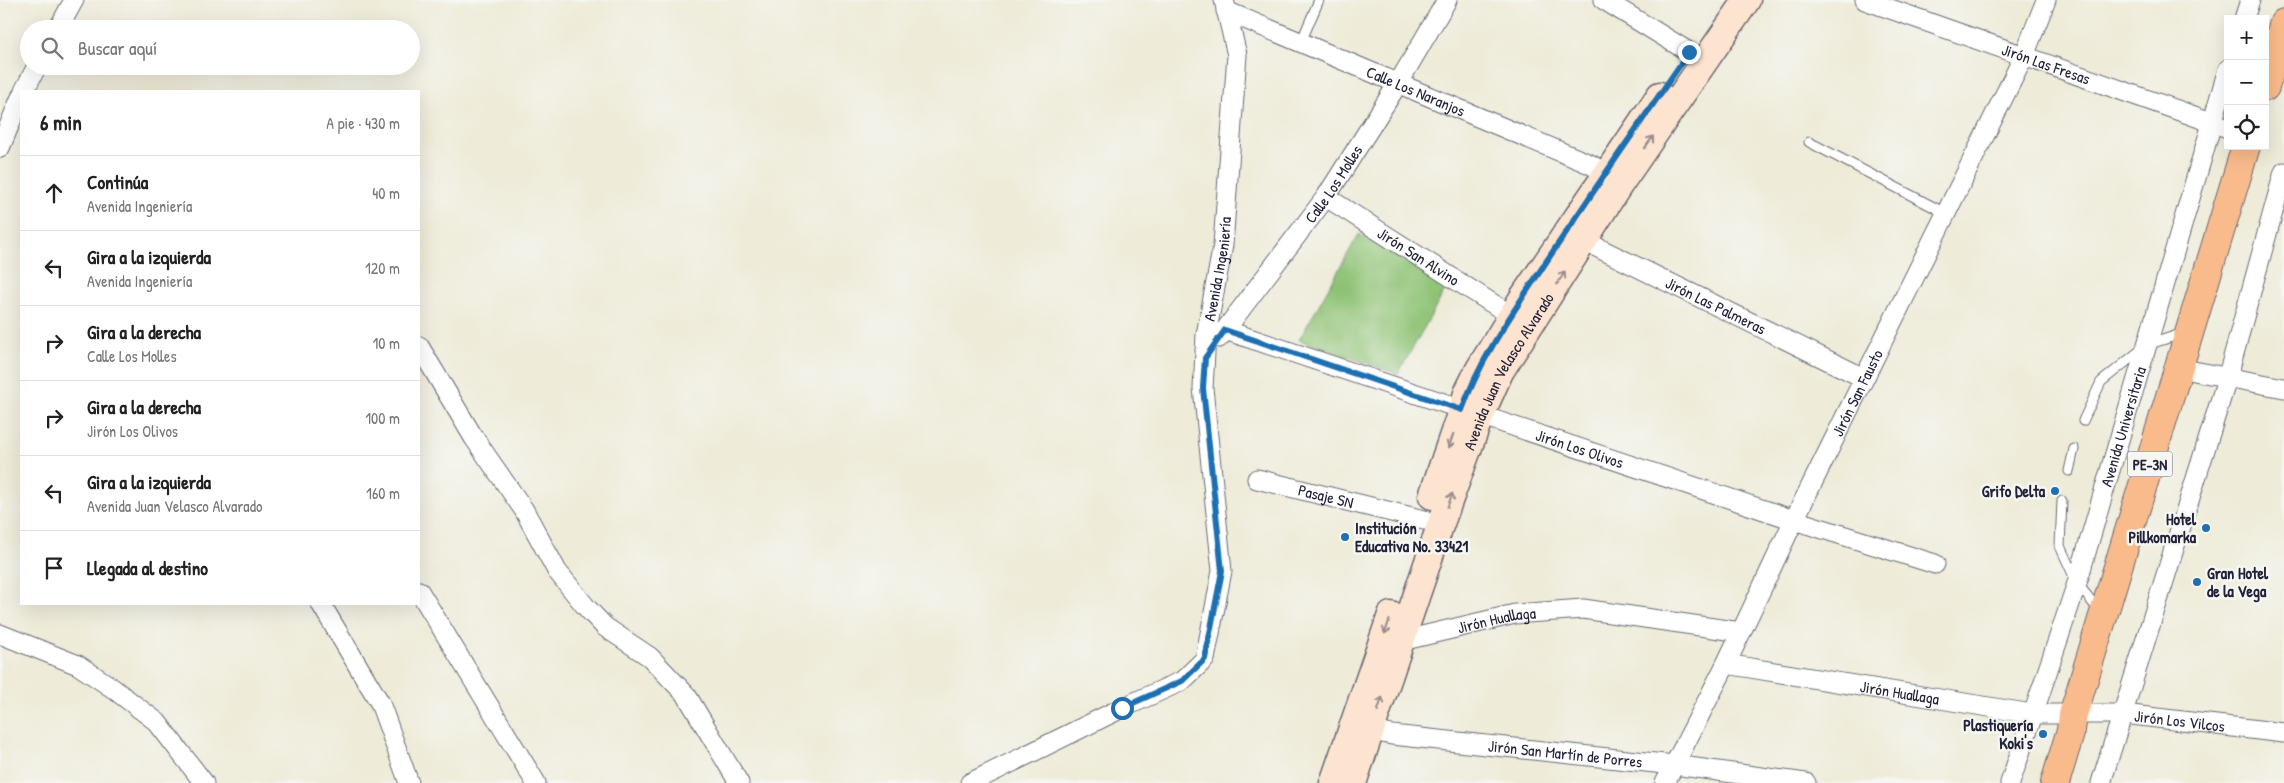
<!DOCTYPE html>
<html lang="es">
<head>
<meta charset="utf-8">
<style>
	:root { --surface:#fff; --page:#f2f2f2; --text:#222; --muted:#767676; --line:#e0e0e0 }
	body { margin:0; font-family:"Patrick Hand",sans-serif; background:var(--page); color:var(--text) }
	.controls { position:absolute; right:15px; top:15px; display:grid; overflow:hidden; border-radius:0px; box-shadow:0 5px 20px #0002 }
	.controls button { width:45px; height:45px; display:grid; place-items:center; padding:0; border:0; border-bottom:1px solid var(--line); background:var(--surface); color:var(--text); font:25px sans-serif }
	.stop { position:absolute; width:15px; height:15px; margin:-11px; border:4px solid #1f6fb2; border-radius:50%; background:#fff }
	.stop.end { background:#1f6fb2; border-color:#fff; box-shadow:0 1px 5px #0008 }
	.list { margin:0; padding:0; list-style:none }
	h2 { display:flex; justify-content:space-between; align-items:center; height:65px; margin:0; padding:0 20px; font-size:21px }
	h2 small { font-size:16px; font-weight:400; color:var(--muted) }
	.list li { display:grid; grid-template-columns:32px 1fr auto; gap:15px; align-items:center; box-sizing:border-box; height:75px; padding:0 20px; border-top:1px solid var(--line) }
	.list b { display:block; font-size:19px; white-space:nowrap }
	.list p { margin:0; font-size:16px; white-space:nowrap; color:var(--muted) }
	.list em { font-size:16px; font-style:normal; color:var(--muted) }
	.icon { flex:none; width:28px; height:28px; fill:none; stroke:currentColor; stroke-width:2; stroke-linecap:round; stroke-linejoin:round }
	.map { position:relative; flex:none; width:2284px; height:783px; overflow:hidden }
	.search { position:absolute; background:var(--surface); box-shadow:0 5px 20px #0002; left:20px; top:20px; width:400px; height:55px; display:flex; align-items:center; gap:12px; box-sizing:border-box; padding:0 18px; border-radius:28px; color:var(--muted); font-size:19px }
	.panel { position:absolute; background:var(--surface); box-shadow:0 5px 20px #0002; left:20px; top:90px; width:400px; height:515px; border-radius:0px }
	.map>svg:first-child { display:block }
</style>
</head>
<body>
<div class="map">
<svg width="2284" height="783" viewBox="0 0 2284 783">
	<rect width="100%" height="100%" fill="#f6f6f2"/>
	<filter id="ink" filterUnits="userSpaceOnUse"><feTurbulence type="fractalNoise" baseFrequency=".02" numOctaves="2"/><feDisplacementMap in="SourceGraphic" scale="10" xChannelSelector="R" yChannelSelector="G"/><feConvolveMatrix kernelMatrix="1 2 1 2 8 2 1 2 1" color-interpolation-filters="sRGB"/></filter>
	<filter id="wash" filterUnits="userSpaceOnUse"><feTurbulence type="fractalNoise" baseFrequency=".0096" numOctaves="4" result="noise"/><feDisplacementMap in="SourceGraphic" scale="20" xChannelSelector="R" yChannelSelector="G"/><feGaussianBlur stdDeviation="1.12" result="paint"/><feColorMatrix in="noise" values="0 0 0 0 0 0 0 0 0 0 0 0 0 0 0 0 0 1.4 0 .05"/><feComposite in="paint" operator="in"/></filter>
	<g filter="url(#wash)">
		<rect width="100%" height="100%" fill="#eeebd8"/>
		<path fill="#8ec375" stroke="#587258" d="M1359,234L1447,287L1398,374L1299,340Z"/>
	</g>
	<g filter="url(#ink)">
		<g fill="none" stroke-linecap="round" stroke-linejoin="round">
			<defs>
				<path id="lane" d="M1301,42L1319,0
					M1809,142L1947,214
					M2083,421L2101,382L2147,345L2184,333
					M2069,471L2074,449
					M2062,501L2060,546L2077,583L2100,612"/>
				<g id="street">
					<path d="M1604,0L1689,52"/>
					<path id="s1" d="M1865,0L2228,128"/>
					<path id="s2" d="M1226,11L1592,165L1605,174"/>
					<path d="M2244,19L2250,0"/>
					<path d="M58,29L74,0"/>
					<path d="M24,91L37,66"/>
					<path d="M0,148L21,97"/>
					<path id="s3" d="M1326,197L1512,316"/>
					<path id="s4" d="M1574,236L1864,378"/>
					<path id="s5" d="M1225,330L1794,520L1935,564"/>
					<path id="s6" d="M1219,338L1326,197L1399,82L1447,0"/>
					<path d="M419,346L474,438L524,510L557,571L586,607L605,627L650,657L687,696L739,783"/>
					<path d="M2178,368L2284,388"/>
					<path id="s7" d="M1257,479L1424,520"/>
					<path d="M419,591L536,783"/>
					<path d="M321,604L380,703L409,783"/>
					<path d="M0,634L78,665L111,687L157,722L204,783"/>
					<path id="s8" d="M1401,641L1515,614L1583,609L1741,632"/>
					<path id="s9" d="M1726,664L2032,714H2123L2284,733"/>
					<path id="s10" d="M1359,728L1392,735L1674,765L1806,783"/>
					<path id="s11" d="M970,783L1122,708L1182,681L1205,659L1222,571L1203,388L1206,335L1223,245L1237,55L1224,0"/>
					<path id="s12" d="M1665,783L1726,664L1794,520L2024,56L2046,0"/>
					<path id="s13" d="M2010,783L2077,583L2228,69"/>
					<path d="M2101,783L2227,379L2284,172"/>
				</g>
				<g id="secondary">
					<path d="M1432,496L1468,391L1479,369L1523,297L1660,95"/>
					<path d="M1333,783L1391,615"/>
					<path id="s14" d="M1353,783L1440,526L1480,417L1500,372L1620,184L1747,0"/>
				</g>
				<path id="highway" d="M2265,87L2284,23
					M2055,783L2071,730L2073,715L2246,146"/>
			</defs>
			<use href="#lane" stroke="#696872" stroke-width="11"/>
			<use href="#street" stroke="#696872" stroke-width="21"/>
			<use href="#secondary" stroke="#696872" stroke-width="29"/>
			<use href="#highway" stroke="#696872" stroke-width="30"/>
			<use href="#lane" stroke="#fff" stroke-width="9"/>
			<use href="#street" stroke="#fff" stroke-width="19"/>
			<use href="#secondary" stroke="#fde4d1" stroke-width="26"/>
			<use href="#highway" stroke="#fabb8c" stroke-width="28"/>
		</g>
		<defs><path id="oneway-shaft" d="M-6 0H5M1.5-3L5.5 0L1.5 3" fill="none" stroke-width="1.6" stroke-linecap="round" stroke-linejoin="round" transform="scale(1.25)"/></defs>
		<g stroke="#9a8d8e">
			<use href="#oneway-shaft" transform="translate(1649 142) rotate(-55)"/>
			<use href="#oneway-shaft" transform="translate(1561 278) rotate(-57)"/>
			<use href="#oneway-shaft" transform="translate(1451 441) rotate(109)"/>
			<use href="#oneway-shaft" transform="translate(1450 500) rotate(-70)"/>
			<use href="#oneway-shaft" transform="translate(1387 627) rotate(109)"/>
			<use href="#oneway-shaft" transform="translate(1380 704) rotate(-71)"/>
		</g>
	</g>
	<g fill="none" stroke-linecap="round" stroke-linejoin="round" filter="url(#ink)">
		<path stroke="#1f6fb2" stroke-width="6" d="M1122,708L1182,681L1205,659L1222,571L1203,388L1205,358L1225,330L1462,410C1481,356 1517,307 1548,259C1594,190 1641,121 1689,52"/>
	</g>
	<g fill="#1f6fb2" stroke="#f6f6f2" stroke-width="2">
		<circle cx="2055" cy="491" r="5"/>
		<circle cx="2206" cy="528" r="5"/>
		<circle cx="1345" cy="537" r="5"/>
		<circle cx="2197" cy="582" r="5"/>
		<circle cx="2043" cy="734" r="5"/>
	</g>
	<g text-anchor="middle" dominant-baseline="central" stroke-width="5" stroke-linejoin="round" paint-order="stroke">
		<rect fill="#f6f6f2" stroke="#626272" stroke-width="1" x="2127.5" y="451.5" width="45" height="25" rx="4"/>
		<g font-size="15" font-weight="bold" fill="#22223b">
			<text x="2150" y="464">PE-3N</text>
		</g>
		<g font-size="16" fill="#22223b" stroke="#f6f6f2">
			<text stroke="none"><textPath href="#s1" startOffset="192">Jirón Las Fresas</textPath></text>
			<text stroke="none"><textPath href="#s2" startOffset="206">Calle Los Naranjos</textPath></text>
			<text stroke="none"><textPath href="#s6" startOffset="192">Calle Los Molles</textPath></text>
			<text stroke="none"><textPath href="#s3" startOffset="110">Jirón San Alvino</textPath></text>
			<text stroke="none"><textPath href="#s11" startOffset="661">Avenida Ingeniería</textPath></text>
			<text stroke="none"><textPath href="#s4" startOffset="158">Jirón Las Palmeras</textPath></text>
			<text stroke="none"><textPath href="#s14" startOffset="441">Avenida Juan Velasco Alvarado</textPath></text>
			<text stroke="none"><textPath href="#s12" startOffset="435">Jirón San Fausto</textPath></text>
			<text stroke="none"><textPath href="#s13" startOffset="374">Avenida Universitaria</textPath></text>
			<text stroke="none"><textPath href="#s5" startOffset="374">Jirón Los Olivos</textPath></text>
			<text stroke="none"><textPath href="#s7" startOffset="71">Pasaje SN</textPath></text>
			<text stroke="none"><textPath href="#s8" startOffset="98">Jirón Huallaga</textPath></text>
			<text stroke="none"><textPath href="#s9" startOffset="176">Jirón Huallaga</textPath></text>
			<text stroke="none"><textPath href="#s9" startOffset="458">Jirón Los Vilcos</textPath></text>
			<text stroke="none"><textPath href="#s10" startOffset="208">Jirón San Martín de Porres</textPath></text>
		</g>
		<g font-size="16" font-weight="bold" fill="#22223b" stroke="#f6f6f2" text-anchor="end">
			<text x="2045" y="491">Grifo Delta</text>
			<text x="2196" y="519">Hotel<tspan x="2196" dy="18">Pillkomarka</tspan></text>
			<text x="1355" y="528" text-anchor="start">Institución<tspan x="1355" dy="18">Educativa No. 33421</tspan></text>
			<text x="2207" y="573" text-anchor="start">Gran Hotel<tspan x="2207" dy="18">de la Vega</tspan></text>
			<text x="2033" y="725">Plastiquería<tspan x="2033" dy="18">Koki's</tspan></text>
		</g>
	</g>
</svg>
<div class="controls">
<button>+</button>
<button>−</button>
<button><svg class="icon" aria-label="locate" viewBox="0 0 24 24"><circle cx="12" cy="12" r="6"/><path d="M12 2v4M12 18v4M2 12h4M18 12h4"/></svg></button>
</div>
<div class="stop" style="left:1122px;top:708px"></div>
<div class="stop end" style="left:1689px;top:52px"></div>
<div class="search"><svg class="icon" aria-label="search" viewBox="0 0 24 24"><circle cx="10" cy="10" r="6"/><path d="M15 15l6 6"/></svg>Buscar aquí</div>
<section class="panel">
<h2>6 min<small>A pie · 430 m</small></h2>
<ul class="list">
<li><svg class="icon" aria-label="ahead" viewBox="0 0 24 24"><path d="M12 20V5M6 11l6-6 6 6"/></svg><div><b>Continúa</b><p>Avenida Ingeniería</p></div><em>40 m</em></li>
<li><svg class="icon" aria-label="left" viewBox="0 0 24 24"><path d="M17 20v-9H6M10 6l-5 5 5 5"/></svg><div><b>Gira a la izquierda</b><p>Avenida Ingeniería</p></div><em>120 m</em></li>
<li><svg class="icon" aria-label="right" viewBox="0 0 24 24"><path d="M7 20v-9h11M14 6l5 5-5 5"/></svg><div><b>Gira a la derecha</b><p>Calle Los Molles</p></div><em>10 m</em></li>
<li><svg class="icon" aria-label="right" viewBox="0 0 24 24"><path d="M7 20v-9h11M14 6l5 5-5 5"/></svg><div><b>Gira a la derecha</b><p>Jirón Los Olivos</p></div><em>100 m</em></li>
<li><svg class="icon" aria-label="left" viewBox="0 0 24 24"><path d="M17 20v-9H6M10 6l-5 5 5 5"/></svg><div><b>Gira a la izquierda</b><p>Avenida Juan Velasco Alvarado</p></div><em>160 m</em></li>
<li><svg class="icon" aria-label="arrive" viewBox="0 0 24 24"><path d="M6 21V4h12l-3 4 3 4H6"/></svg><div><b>Llegada al destino</b></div></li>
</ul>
</section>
</div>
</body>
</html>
